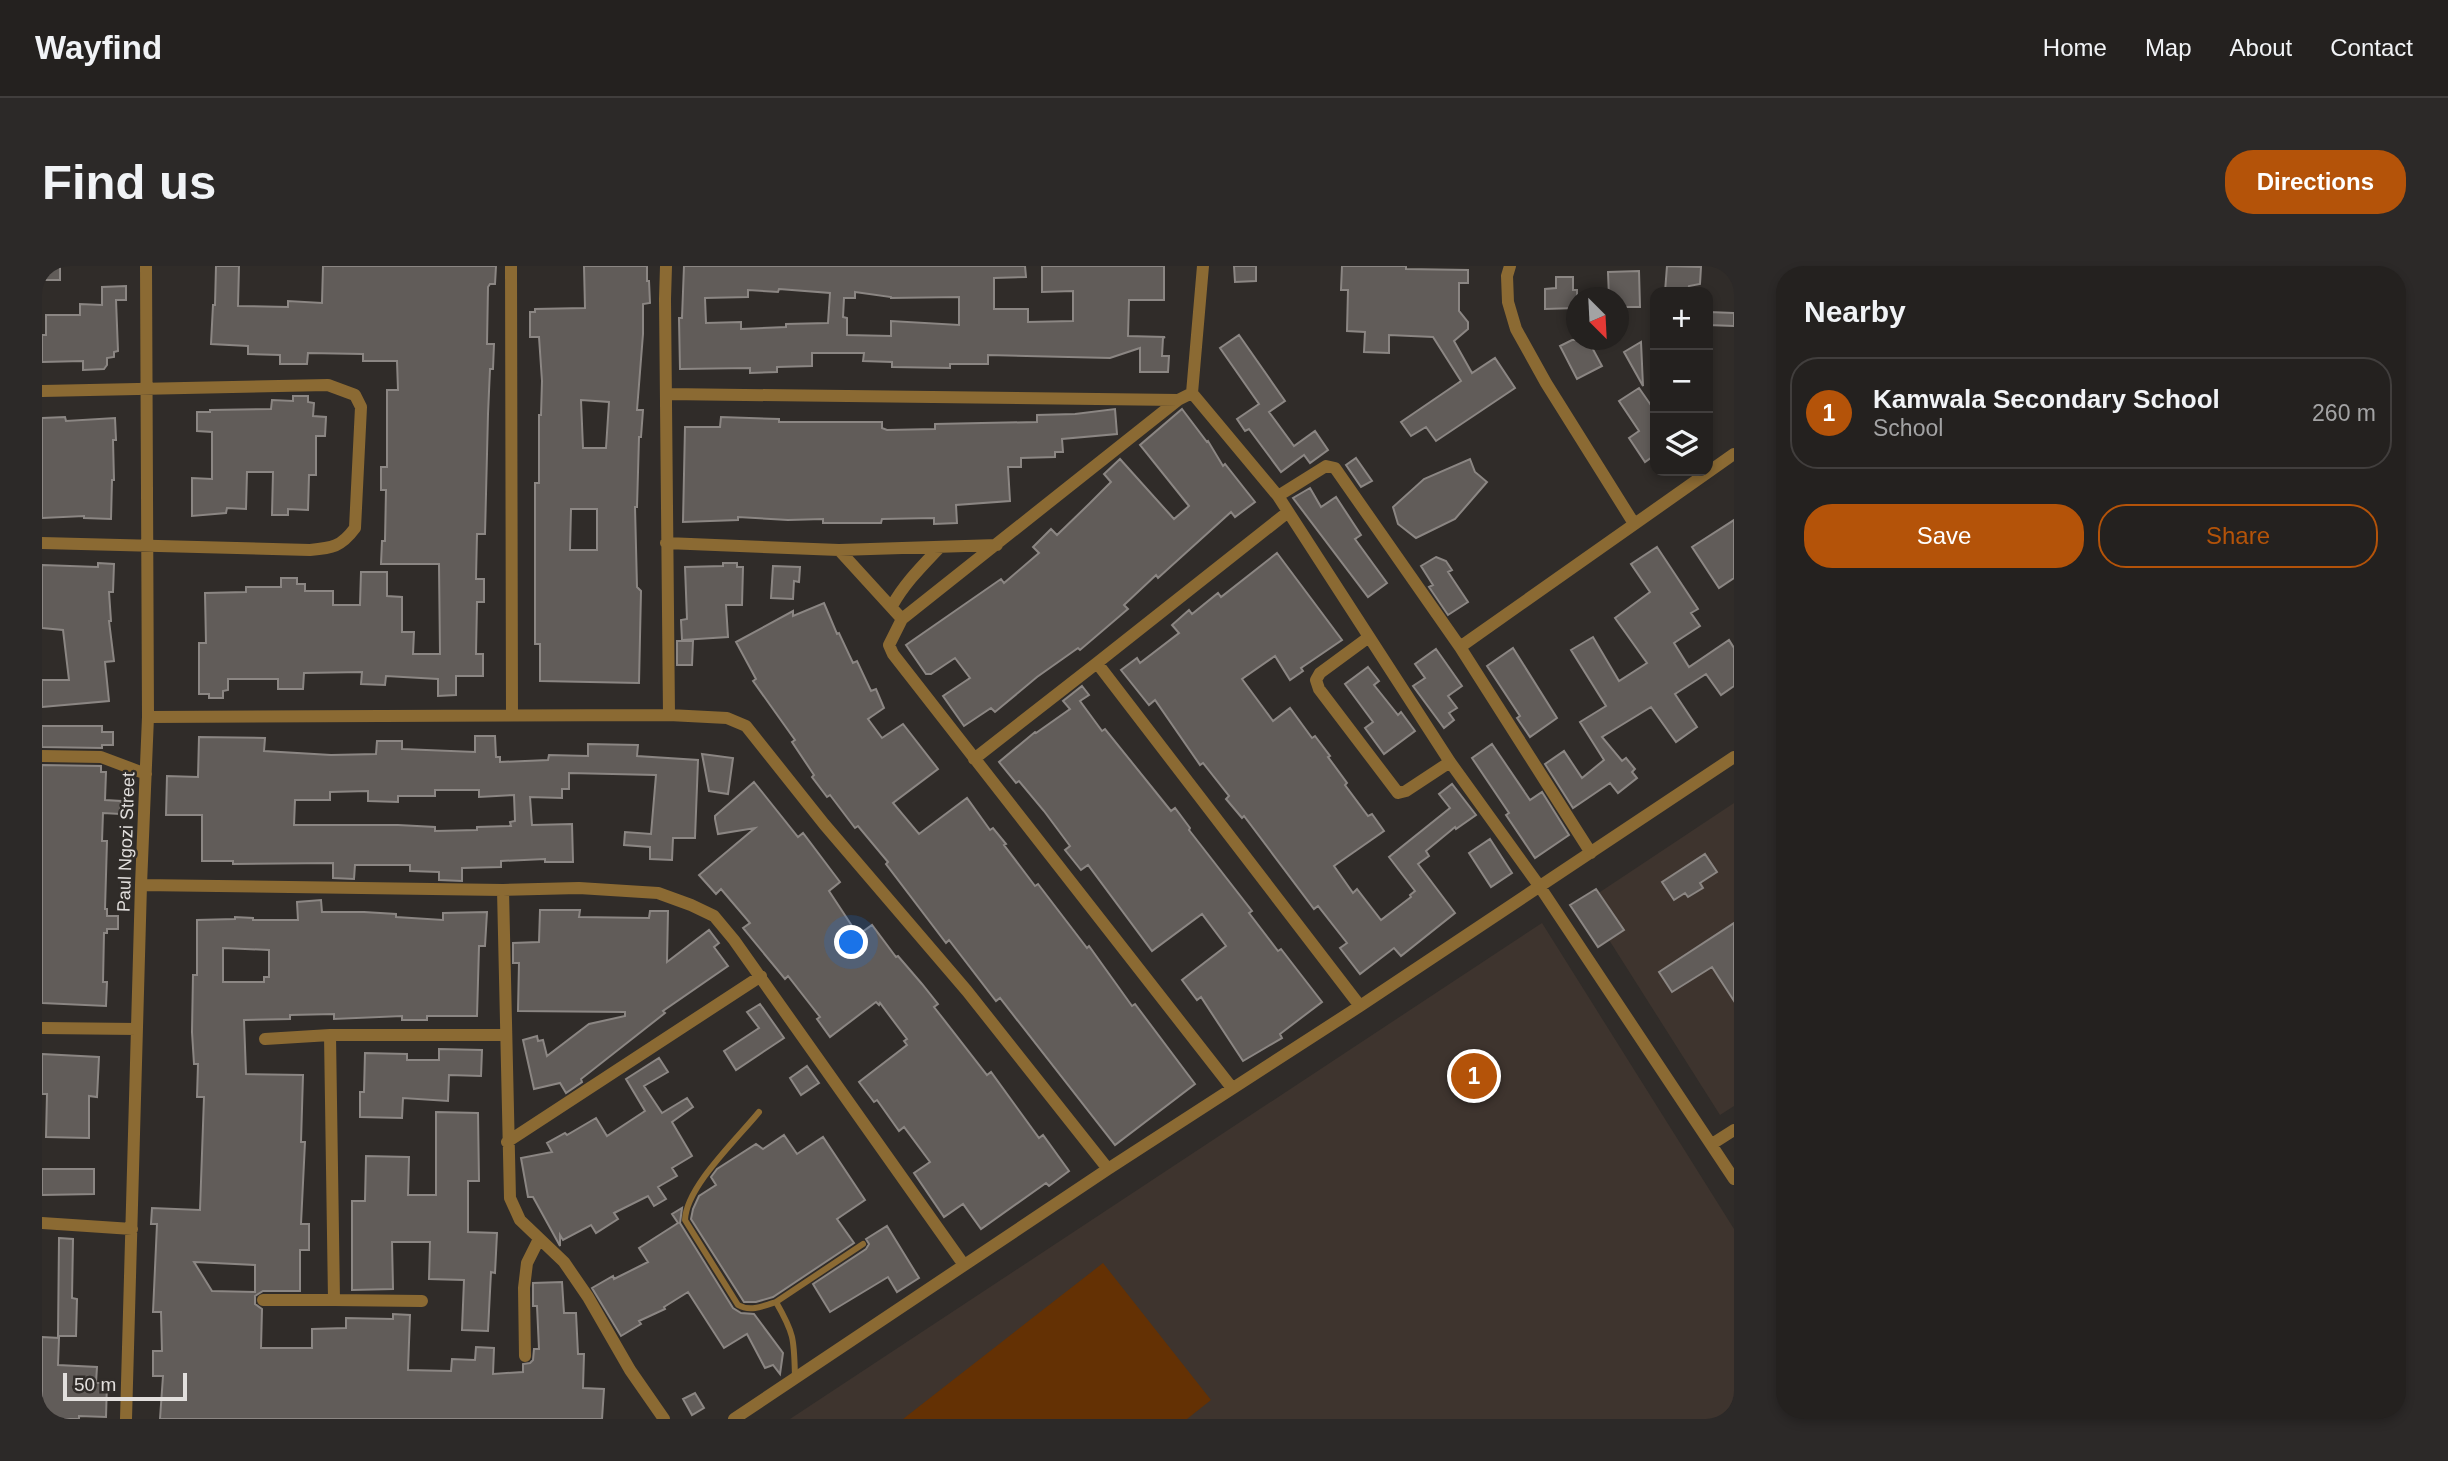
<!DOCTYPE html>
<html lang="en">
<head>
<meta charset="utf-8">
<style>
	:root { --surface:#24211f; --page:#2c2928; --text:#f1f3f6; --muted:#a3a3a4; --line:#413e3d; --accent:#b45309 }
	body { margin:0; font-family:Helvetica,sans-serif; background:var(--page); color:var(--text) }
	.controls { position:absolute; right:21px; top:21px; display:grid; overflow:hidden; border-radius:14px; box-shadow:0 4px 10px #0003 }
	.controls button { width:63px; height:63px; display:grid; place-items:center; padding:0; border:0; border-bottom:2px solid var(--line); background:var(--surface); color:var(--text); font:35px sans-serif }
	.compass { position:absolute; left:1524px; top:21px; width:63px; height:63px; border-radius:50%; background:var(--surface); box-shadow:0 4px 10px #0003; rotate:156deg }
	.scale { position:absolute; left:21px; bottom:18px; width:124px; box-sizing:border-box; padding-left:7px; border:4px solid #e2dfdd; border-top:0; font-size:19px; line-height:24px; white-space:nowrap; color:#e2dfdd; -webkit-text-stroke:5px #302c29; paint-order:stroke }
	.you { position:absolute; left:810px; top:677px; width:24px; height:24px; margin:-18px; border:5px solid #fff; border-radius:50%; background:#1a73e8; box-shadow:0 0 0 10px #1a73e833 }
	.badge { display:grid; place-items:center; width:46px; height:46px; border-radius:50%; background:var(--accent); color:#fff; font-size:23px; font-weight:700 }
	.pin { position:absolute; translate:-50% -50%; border:4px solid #fff; box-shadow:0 2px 7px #0006 }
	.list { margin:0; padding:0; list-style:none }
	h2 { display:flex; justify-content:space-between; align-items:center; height:91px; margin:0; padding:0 28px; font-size:30px }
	h2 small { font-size:23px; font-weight:400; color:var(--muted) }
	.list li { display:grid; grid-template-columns:46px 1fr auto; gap:21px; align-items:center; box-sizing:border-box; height:112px; margin:0 14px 14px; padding:0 14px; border:2px solid var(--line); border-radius:28px }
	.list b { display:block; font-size:26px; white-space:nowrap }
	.list p { margin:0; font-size:23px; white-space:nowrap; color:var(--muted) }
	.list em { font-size:23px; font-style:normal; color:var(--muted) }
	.actions { display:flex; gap:14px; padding:21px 28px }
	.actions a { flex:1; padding:16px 0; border:2px solid var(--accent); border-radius:28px; text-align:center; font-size:24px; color:var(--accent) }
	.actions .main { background:var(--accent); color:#fff }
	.icon { flex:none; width:38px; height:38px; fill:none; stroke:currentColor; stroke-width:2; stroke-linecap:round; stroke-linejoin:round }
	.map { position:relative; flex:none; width:1692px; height:1153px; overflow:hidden; border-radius:28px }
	header { display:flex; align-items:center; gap:42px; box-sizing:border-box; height:98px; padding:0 35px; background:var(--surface); border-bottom:2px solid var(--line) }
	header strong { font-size:33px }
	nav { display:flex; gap:38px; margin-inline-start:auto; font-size:24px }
	.intro { display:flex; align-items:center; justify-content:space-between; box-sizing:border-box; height:168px; padding:0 42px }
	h1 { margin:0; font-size:49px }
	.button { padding:18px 32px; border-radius:28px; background:var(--accent); color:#fff; font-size:24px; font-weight:700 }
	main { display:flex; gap:42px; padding:0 42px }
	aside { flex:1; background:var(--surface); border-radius:28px; box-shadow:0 4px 10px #0003 }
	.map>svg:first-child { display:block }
</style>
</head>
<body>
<header>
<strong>Wayfind</strong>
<nav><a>Home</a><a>Map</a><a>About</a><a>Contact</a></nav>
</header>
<div class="intro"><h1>Find us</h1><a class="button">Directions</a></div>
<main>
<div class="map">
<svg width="1692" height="1153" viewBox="0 0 1692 1153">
	<rect width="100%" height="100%" fill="#302c29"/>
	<path fill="#3e342e" d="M1692,537V840L1678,849L1543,636Z
		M1500,657L1692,963V1153H748Z"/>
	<path fill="#643104" d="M1061,997L1169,1134L1145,1153H861Z"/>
	<path fill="#615c59" stroke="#8b8683" stroke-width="2" fill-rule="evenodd" d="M0,0H18V14H0Z
		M174,0H197L196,40L246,41V35L280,37L281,0H454L453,18H448L446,21L445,78H452L451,103H448L446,148L443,268H435L434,313H442V336H435L434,388H441V410H414V429L396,430V413L344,410L343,419L319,418L320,406L262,407L261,423H236V413H186V424L181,425V432H167V428H157V377H164L163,327L204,326V321H239V312H255V318H263V325H291V339H318L319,306H345V330L360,331V366H372L371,388H398L397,298H339L340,275H343L344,224H339V201H345V124H356L355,95H321V88L266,87L265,98H238V89L206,88V80L169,78L171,39H173Z
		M542,0H605V15H607L608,37L601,38V68L595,144H601L599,171H597L595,241H593L595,321L599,325L597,417L498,415V378H493V217H497V149H499L500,115L497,71H488V46H493V43L543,42ZM539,134L567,136L564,182H541ZM529,243H555V284H528Z
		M642,0H983L984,11L952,12V43H986V56L1031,55V25L1000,26V0H1122V34H1087L1086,70L1123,71L1121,72L1120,90H1127L1126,106H1098V82L1068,92L946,89V98H908V102L850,101V96L821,95L822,87H770V100L735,101V106L708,107V102L638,103L637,52H640ZM737,23L788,27L786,57L744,58V61L699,63V56L664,57L663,32L706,31V24L736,26ZM813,26L849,31V32L917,31V59L849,55V70L805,69V52L801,51L802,32H813Z
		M1192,0H1214V15L1193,16Z
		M1300,0H1364V3L1426,4V17H1417V45L1426,56V63L1412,75L1430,107L1453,92L1473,122L1394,175L1384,161L1369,170L1359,156L1419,115L1391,71L1347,69V87L1322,86L1323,66L1305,65L1306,24H1299Z
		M1625,0L1659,1L1658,18L1647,20L1646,26H1623Z
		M1597,5L1598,41H1577V32H1567L1566,6Z
		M1514,11H1531V24H1535V42L1503,43V23L1514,22Z
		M84,20V34H74L76,85L72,86V91L65,92V99L62,103L41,104V95L0,96V69H4V49H38V38L60,39V21Z
		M1667,46L1692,47V60L1666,59Z
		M1197,69L1243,135L1227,146L1252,180L1273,165L1286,184L1268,197L1262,189L1239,206L1207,163L1203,165L1195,153L1217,138L1178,82Z
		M1530,74H1546L1560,100L1535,113L1518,80Z
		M1599,76L1601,120L1582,86Z
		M1597,122L1613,145V189L1603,196L1587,172L1597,165L1577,135Z
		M251,130H266V136L272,137L271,150L284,151L283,170H274V209H267L266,244L246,243V249H230L231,206H205L204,243L185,242L184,247L150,250V212L170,213V166L155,165V146H168V144L229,143L230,134L251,135Z
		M1073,143L1075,168L1020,173L1021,186H1013V191L979,192V201H966L968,235L914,239L915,257L892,258V252L840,253L839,257H781V253L746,254L696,251V254L641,256L643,161H678L679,151L737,153V156H840V162L845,164L893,163V158L995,156V149L1033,148Z
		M1140,143L1165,176L1166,175L1181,200L1183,198L1213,236L1193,251L1189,246L1116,312L1114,309L1082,339L1086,343L1038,384L1036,382L995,411L953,446L949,442L922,460L901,430L928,412L913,392L889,408H884L864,379L959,313L962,317L997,287L991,281L1009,263L1015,269L1047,238L1069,216L1062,208L1078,193L1132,253L1147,240L1098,179Z
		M23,151L24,155L73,152L74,174H71L72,214H70L69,253L42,252V250L0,252V152Z
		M1314,192L1330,215L1319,221L1304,199Z
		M1428,193L1433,206L1445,216L1413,253L1374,272L1356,258L1351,241L1382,213Z
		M1268,222L1279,241L1294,231L1319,269L1313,273L1345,317L1326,331L1251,232Z
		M1692,254V312L1677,322L1650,281Z
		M1615,281L1656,343L1649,347L1658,360L1632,377L1647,401L1687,374L1692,382V420L1679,429L1664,408L1633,428L1655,461L1634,476L1609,441L1560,471L1580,495L1584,492L1593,503L1590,506L1595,512L1576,527L1568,517L1531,542L1503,498L1522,485L1540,512L1562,494L1538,456L1564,440L1529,384L1551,371L1577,415L1605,397L1573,352L1608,326L1589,298Z
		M1235,287L1300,374L1259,402L1261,405L1248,414L1233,390L1200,413L1231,455L1248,442L1270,472L1273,470L1288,490L1286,491L1305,517L1303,519L1326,550L1330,548L1342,565L1292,600L1311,627L1315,623L1339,654L1369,631L1368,629L1373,625L1347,591L1408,542L1397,528L1410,518L1434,549L1414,563L1413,561L1384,585L1387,590L1376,598L1413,647L1359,690L1352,682L1318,708L1298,682L1305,677L1276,640L1272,643L1202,550L1200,552L1184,533L1187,530L1161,497L1158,499L1113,434L1107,439L1079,404L1095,392L1098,397L1137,367L1130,359L1147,344L1150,348L1176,327L1179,331Z
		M1394,291L1404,295L1410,304L1406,306L1426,336L1406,349L1387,321L1391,319L1379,300Z
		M56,297L72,298L71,326H67L69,355H67L72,395L63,396L67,435L0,441V414H27L21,364L0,362V299L56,301Z
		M681,297H695V301H701L700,339H684L686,371L640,374L639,354L645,353L643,301L681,300Z
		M731,300L758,301L757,316L752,315L751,333L729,332Z
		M782,337L795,368L797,367L811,397L815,395L829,425L834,423L842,442L826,453L840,472L861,458L896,503L851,537L877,568L925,532L948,564L951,562L964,578L962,579L993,620L996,618L1045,682L1047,680L1090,740L1093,738L1153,818L1073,879L958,732L954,735L907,674L904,677L844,598L846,596L816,560L813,562L788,529L785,531L770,511L772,509L750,476L753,474L711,415L714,413L694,376L751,345V350Z
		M635,375H651L650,399H635Z
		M1471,382L1515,452L1488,471L1475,452L1478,450L1445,400Z
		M1394,383L1420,420L1406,430L1415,442L1407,447L1412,454L1402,462L1371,420L1383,412L1373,398Z
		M1326,401L1337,415L1332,419L1356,449L1359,446L1373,465L1342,488L1323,462L1331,456L1303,418Z
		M1040,420L1047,429L1038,435L1060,465L1063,463L1129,545L1133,542L1148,562L1147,564L1210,645L1207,647L1236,685L1239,683L1280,736L1238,768L1240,772L1201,795L1159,731L1155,734L1140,714L1184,680L1160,648L1110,685L1046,599L1039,604L1023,584L1028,580L1002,545L977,515L974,517L957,496L993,466L994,467L1028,443L1021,435Z
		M0,460H60V466H71V479H60V482L0,481Z
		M433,470H453L454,491H458V496L506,494L507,489L546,490V478L596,479L595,490L656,494L653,572H631L630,594L608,593V581L582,579L583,566L609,568L614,509L527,507V523H520V532L488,531L490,559L530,558L531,596H503V593L459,595V601L420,602V615L397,614V606L368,605V599H313L312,613L291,612V597L191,598V595H160V549H124L125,510L156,511L157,471L223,472L222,485L289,489L334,488L335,475H360V483L433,486ZM393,524H437V531L472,529L473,555L468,556L469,560L435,561V564L393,565V561L356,559H252L253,534H288V526L326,525V535L356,536V530H393Z
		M1450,478L1488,534L1500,526L1527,569L1493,592L1464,549L1467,547L1430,492Z
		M660,488L691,492L686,528L667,525Z
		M0,499L59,500V506H64L63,534L79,535L78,548L61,547L60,575H65L63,643H65V650H76V663H65V667H62L61,716H65L64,740L0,737Z
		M712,516L756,571L761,567L798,616L787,625L816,669L830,659L854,691L856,690L880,718L896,738L892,741L945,809L949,806L997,872L1001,869L1027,905L1007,920L1004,917L939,963L921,938L902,951L872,907L888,896L862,861L857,865L835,834L832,836L817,816L865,779L862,775L865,773L838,737L837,739L834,736L788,771L775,753L778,751L746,710L743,713L701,662L708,657L679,623L674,628L657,609L713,562L676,568L673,553V550Z
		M1448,573L1470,607L1449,621L1427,587Z
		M1663,588L1675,606L1658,617L1661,622L1646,631L1643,627L1632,634L1620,616Z
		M1554,623L1582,664L1556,681L1528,639Z
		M279,634L280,646H322L354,648V651L401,654V647L445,646L443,680H437L435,750H385V754H360V750L292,753V748L248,749V753L202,754L204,808L261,809L259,876H263L259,958H267V984H258V1025H221L213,1030V1038L220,1043L219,1082H270V1063L304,1062V1052L351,1053V1048L368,1049L366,1104L409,1105L410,1093L433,1094L434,1081L452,1082L451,1108L481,1106V1098L488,1097L491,1094L492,1083H497L495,1040H491V1017L520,1016L522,1047H534L536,1088H542L541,1122L562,1123L560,1153H118L121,1110H111V1085H120L119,1046H111L115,958H109L110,942L158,944L162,831H155L156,798H152L150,766L151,709H155V654L193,653V651L211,652V654H256L255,636ZM181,682L227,684V711H222V716H181ZM152,996L213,999V1026L170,1025Z
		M498,644H538L537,651L607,652L608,645H626L625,696L667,664L677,677L672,681L686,700L621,745L623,747L539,813L540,816L524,827L518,817L492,823L481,774L495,770L496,775L501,774L505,790L547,758L583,750V746L476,745L477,697H471V677L497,676Z
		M1692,657V735L1670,701L1630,726L1617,706Z
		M718,738L742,772L694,804L682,785L717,762L705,746Z
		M397,783L440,784L439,810L407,809L406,835L361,832L360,852L318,851V826H322L323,787L365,788V794H397Z
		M0,788L57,791L55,831L47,830V872L4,871L5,828H0Z
		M617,792L626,806L602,820L620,847L645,832L651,841L630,856L650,890L630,902L635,910L616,921L624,933L612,940L606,930L572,947L576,953L554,967L549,959L521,974L518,969V980L491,931H486L479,892L510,886L505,877L523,867L525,869L554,852L565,870L603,845L584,813Z
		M765,800L777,817L759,829L748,812Z
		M394,846L436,847L437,915H426V966L455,967L453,1007L449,1006L446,1065L420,1064L422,1014L387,1013L388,976H350L351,1023L310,1024V935H323L324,890L367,891L366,929H394Z
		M742,869L755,888L781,871L823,934L795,953L812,977L731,1031L714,1036H702L649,953L651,943L657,930L674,919L669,911L675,903L714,878L721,883Z
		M0,903H52V928L0,929Z
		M640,942L638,957L691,1042L699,1047L712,1048L741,1087L738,1108L731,1099L723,1102L705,1068L682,1082L646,1026L622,1041L623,1043L597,1055L599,1058L579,1070L550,1022L571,1010L572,1013L606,996L597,982L636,957L630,948Z
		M845,960L877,1012L855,1026L846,1011L788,1046L771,1018L824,983L827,978L824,973Z
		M17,972L31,973L30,1032L35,1033L34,1070H16Z
		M0,1071L17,1072L16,1099L55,1101L54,1117H65L64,1151L37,1150V1153H0Z
		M653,1127L662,1142L650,1149L641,1133Z"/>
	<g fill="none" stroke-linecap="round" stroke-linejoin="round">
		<path stroke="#8b6a33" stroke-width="6" d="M717,846C695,873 644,921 643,954L696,1039C708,1046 722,1040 734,1036C753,1069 752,1074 753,1112
			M734,1036L821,978"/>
		<path stroke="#8b6a33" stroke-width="12" d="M469,0L470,449
			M624,0L623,33L627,449
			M1161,0L1150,127L1236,230L1408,496L1498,621L1692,913
			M1468,0L1465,10L1466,36L1474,63L1504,117L1591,256
			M0,125L286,119L313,129L319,141L313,262C299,281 290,282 268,284L0,277
			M1150,127L1136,134L860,353L847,379L851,388L1190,822
			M625,128L1136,134
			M1236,230L1284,200L1293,202L1418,381L1549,587
			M1246,246L1055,397L1318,740
			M624,277L797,284L955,279
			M797,284L860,353
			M850,340C862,318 879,301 897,282
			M1327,371L1278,407L1274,414L1277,423L1356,527L1364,525L1408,496
			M1418,381L1692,188
			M106,451L627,449L685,452L704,460L782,558L925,725L1066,903
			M0,490L59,491L104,508
			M932,493L1055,397
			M99,619L461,624L537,622L616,627L649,639L672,650L692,674L922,999
			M461,624L468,932L478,954L522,996L546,1031L588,1104L622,1153
			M0,762L95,763
			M288,769L292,1034L380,1035
			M223,773L288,769H464
			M465,876L719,710
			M1670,878L1692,864
			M0,957L90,963
			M221,1034H292
			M483,1090L482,1022L485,997L497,973
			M84,1153L99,619L106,451L104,0
			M692,1153L1066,903L1318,740L1692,491"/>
	</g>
	<g text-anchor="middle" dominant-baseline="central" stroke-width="5" stroke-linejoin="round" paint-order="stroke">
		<g font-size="18" fill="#e2dfdd" stroke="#302c29">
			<text transform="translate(84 576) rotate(-88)">Paul Ngozi Street</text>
		</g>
	</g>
</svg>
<div class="controls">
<button>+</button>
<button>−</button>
<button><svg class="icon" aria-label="layers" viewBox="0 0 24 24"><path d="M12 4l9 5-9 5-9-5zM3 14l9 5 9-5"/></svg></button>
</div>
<svg class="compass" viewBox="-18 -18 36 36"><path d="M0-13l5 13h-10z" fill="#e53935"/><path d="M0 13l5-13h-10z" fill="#a3a3a4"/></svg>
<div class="scale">50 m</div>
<div class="you"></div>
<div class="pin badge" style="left:1432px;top:810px">1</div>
</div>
<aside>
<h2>Nearby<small></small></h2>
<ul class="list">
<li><span class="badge">1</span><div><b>Kamwala Secondary School</b><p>School</p></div><em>260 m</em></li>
</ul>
<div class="actions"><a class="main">Save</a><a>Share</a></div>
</aside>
</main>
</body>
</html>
